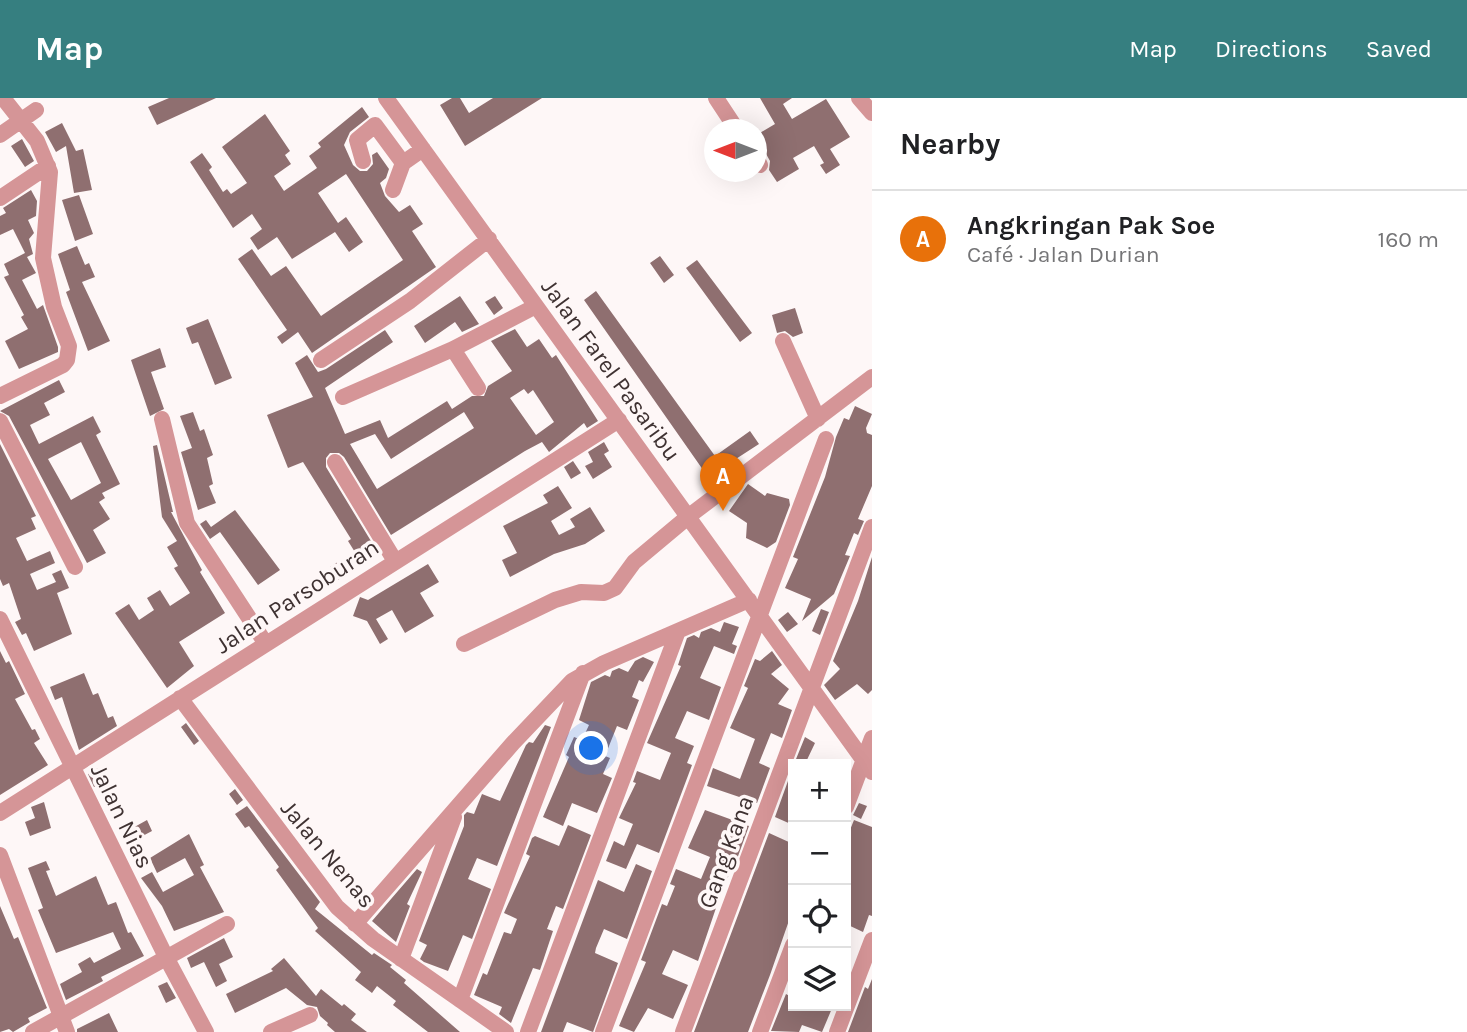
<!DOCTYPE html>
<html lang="en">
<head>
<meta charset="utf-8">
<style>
	:root { --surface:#fff; --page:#f2f2f2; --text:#202124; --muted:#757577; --line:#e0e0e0; --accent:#367f80 }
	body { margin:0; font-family:Karla,sans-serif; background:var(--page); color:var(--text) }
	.controls { position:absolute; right:21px; bottom:21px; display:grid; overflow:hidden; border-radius:0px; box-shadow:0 7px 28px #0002 }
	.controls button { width:63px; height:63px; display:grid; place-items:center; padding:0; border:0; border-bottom:2px solid var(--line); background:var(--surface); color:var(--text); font:35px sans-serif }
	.compass { position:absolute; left:704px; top:21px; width:63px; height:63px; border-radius:50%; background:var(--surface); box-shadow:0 7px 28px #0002; rotate:270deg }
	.you { position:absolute; left:592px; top:651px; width:24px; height:24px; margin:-18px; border:5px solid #fff; border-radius:50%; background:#1a73e8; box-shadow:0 0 0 10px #1a73e833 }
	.badge { display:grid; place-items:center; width:46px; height:46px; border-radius:50%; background:var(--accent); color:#fff; font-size:23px; font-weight:700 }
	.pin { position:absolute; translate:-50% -58px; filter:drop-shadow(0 2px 4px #0008) }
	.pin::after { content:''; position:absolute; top:37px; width:24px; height:21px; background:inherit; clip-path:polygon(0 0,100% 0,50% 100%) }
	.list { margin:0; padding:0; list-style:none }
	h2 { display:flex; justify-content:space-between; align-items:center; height:91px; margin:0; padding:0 28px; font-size:30px }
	h2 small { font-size:23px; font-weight:400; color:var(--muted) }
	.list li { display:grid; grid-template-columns:46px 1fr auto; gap:21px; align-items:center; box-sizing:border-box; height:98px; padding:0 28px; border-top:2px solid var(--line) }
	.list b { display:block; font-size:26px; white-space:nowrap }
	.list p { margin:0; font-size:23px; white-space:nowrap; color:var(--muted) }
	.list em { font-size:23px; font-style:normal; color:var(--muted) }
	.icon { flex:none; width:38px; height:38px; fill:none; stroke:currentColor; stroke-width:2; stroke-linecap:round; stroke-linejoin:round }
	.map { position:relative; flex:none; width:872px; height:934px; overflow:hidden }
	header { display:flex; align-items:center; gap:42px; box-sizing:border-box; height:98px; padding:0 35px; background:var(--accent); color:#fff }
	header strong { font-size:33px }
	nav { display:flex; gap:38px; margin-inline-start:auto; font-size:24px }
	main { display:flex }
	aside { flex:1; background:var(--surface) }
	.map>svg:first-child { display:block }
</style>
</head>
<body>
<header>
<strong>Map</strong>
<nav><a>Map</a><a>Directions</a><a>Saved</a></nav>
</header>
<main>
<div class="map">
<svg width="872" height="934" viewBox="0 0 872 934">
	<rect width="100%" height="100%" fill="#fef7f7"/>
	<path fill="#8f6f70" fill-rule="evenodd" d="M169,0H216L157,27L148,9Z
		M452,0H460L469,15L493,0H542L465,48L440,7Z
		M760,0H792L783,6L792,21L826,1L850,39L830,51L840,67L826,76L820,67L824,65L814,48L793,60L799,71L777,84L769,72L770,63L765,54L767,53L758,36L775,26Z
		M362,9L369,19L350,34L344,47L353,67L360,73H367L373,66L372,57L377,54L389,71L386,80L380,85L385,98L399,114L410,107L423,126L412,133L436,169L312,255L298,234L282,246L277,239L287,232L238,161L252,151L271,178L286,168L321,218L403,162L346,76L318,95L338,125L346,119L363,144L349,154L335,134L292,161L277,139L258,152L250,140L262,131L252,116L233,130L190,64L202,55L212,69L209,72L223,94L227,91L231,96L247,85L222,49L265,16L290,53L285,57L291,66L274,78L284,93L317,70L309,58L321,49L318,45Z
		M62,25L76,53L83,51L92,92L74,95L66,48L56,54L45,34Z
		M22,41L34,63L25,69L11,48Z
		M31,92L37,103L36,118L28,122L34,135L29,141L33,156L27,159L36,175L22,182L37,211L43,207L58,249V254L19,271L5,243L28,231L21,219L24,217L4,179L9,177L4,166L25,155L13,131L0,137V118L6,115L3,110Z
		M79,97L93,136L75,143L62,102Z
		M77,148L85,167L89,165L95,179L82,184L110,243L88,253L66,194L70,192L58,156Z
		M660,158L674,177L664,185L650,165Z
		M697,162L752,235L740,244L686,170Z
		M596,193L715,358L750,333L759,346L708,379L584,202Z
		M460,198L479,226L462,234L455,224L425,245L414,228Z
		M495,198L503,210L494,217L485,204Z
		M795,210L803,235L793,239L785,233L777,235L772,217Z
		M208,221L232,280L215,287L198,244L192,246L186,230Z
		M515,231L527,249L539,241L552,260L556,257L598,323L587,330L584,325L549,354L542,344L525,353L391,437L344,359L339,355H330L326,360V369L374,448L358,459L348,443L351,441L303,364L288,370L267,317L313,299L295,265L307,257L318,274L326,271L385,232L393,244L325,290L345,336L380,322L388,340L447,303L452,311L472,298H484L488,288L512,273L491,243ZM524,291L528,296L533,292L554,324L536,337L510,300ZM464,314L474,330L377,391L350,346L375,336L391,361Z
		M160,250L166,269L151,274L164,311L150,318L131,262Z
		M59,282L65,294L44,305L50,317L30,327L39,346L93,318L101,334L96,337L120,386L102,395L105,400L99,404L110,421L93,432L106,455L87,465L9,318L0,313ZM81,344L101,385L71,402L48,361Z
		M855,308L872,316L866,330L867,335L872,337V388L858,421L864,423L858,437L854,435L845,457L850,458L834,496L802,523L811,501L785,490L798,461L793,459L825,379L836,339L844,320L849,322Z
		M193,314L200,333L204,331L213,357L207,360L213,386L209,388L216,405L198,412L181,354L192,350L180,318Z
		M604,344L609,353L604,356L612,369L593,381L585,368L593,364L588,354Z
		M0,346L36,418L31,420L36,431L16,440L27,463L50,453L55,465L30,476L37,492L56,484L52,476L61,472L69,490L57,495L72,536L34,553L26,535L22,537L15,524L21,521L9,485L3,488L0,481Z
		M157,347L173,414H171L202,472L200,474L225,515L179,544L194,568L167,590L115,515L129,506L139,522L154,512L147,500L160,492L170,508L190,495L174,470L178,468L167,449L177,443L162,419L153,348Z
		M573,363L581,375L571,381L564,369Z
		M748,386L765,398L767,395L789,401L790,407L776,444L767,450L746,440L747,425L729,413Z
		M558,388L572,410L551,423L559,437L575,429L570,421L590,409L605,433L585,446L554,456L510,479L502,462L517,455L503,428L548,405L543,397Z
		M235,412L280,472L258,487L220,434L210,441L200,426L206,422L211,429Z
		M872,459V592L868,596L857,586L835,602L824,587L840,571L833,563L858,503Z
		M341,462L349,475L338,482L330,469Z
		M428,466L439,484L420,495L434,518L405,535L392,512L376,521L388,541L380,546L367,523L353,518L360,499L368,502Z
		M821,511L829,514L820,537L812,533Z
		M788,514L798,526L787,534L778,522Z
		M724,524L739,529L732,546L737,548L734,556L714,548L700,580L721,589L709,622L687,613L675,640L694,648L687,665L692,667L659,755L637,746L626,771L606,763L614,743L624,748L633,726L619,720L636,685L633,684L637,673L660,682L671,655L647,645L681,568L678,567L687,540L694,537L699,540L701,534L711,530L720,534Z
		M0,553L6,565L9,563L25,596L15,601L32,632L35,631L40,641L34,645L48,667L0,697Z
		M772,553L782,567L771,576L789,591L778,606L792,612L782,640L771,635L759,665L770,670L757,705L707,688L713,670L740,681L755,641L730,630L748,590L744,588L755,561L760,563Z
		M643,559L654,564L643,584L639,582L632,599L639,602L627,632L617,628L605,658L610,660L603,676L612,680L597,715L572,705L563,728L543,719L569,659L566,657L574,639L582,642L589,627L579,622L591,584L605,577L610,579L612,573L619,570L628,574L635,563Z
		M84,575L93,597L98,595L108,620L113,618L117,628L79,652L62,599L55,602L50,589Z
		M186,625L199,643L194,647L181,629Z
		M545,627L551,629L497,768L477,760L468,781L491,791L472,841L463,837L448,873L424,864L420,861L427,847L419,843L464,728V717L467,714L474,716L482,696L500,703L526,647L529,644L533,645Z
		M805,639L815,645L805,666H794Z
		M793,669V727L775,719Z
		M98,670L105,683L94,689L88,676Z
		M235,691L243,702L237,707L229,696Z
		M44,704L51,730L30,738L25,724L35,720L31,709Z
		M859,705L867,708L861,721L853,717Z
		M247,708L320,804L315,811L372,857L374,855L392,867L390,869L406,882L404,885L460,934H428L393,907L396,903L377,888L372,895L355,882L361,874L315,833L318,830L276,772L279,769L249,728L245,730L235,716Z
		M705,712L749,728L737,761L727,781L723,779L712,805L717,807L698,863L673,852L662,876L688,887L673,921L648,910L634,934L619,928L646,864L641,862L662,806L667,808L675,788L670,786L676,771L701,781L710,759L688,750Z
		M147,722L152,733L135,742L129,732Z
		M854,722L872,729V818L869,817L863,834L846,826V742Z
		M568,727L591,737L563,811L556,808L547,831L553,833L540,872L533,870L511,925L499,916L502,909L474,897L483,875L487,877L504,834L511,836L517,821L504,815L530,758L526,756L532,740L535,738L559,748Z
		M769,735L791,745L790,748L793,749V811L770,877L748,934H694Z
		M189,736L204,767L200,769L224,814L174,833L162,808L141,780L152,774L163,794L194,777L185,760L157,775L150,760Z
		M46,763L50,772L46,773L56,798L96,778L108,807L116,804L128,835L131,834L144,858L101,879L103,883L66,902L60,886L82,874L78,866L90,859L94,865L121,851L113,834L56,855L38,812L43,810L28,770Z
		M636,766L652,773L627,841L604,831L596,850L595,855L618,865L593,934L567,924L563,934H541L598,782L624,794Z
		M417,771L422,774L407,806L410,808L396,844L372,823Z
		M0,808L14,841L18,839L47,910L28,920L30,924L13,934L9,931L0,934Z
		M224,840L233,859L219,866L227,883L216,889L204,864L191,870L187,860Z
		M284,860L316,898L321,891L342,908L344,906L356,916L351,922L367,934H335L327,927L328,925L320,918L317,909L307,907L286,890L235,915L226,896L273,873L271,871Z
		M872,881V934H848L865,889L868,891Z
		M167,884L176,900L166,905L158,888Z
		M786,896L793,900V908H833L822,934L802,927L799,934L771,933Z
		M109,915L118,934H77V931Z"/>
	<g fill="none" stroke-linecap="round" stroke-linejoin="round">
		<path stroke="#d59597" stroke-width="16" d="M386,0L872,674
			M716,0L737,32
			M859,0L872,15
			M0,37L36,12
			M757,61L760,67
			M363,63L357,42L375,27L403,65
			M393,92L403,65L423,51
			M0,100L48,68
			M783,243L818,321
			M453,251L478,290
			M321,262L410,203L489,141
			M0,298L63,267L67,262L69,248L54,209L43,160L50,74L37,43L3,0
			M343,299L453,251L536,208
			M162,321L187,425L266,546
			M0,323L75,469
			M335,364L395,463
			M0,521L166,859L206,934
			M464,546L555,502L581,494L604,495L615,490L634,464L689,418L872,279
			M180,600L337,809L373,841L506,934
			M846,709L872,640
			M0,715L619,322
			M0,757L67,934
			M355,826L513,645L572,583L604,565L749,502
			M401,861L454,719
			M460,902L583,575
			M33,934L227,826
			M271,934L310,917
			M528,934L678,533
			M603,934L826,341
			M683,934L872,429
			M760,934L793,847
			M837,934L872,842"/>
	</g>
	<g text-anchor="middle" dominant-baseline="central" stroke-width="7" stroke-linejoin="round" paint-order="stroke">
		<g font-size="24" fill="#3f3232" stroke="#fef7f7">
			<text transform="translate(611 272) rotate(54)">Jalan Farel Pasaribu</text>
			<text transform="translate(297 498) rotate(-33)">Jalan Parsoburan</text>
			<text transform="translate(122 718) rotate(64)">Jalan Nias</text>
			<text transform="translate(726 754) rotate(-70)">Gang Kana</text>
			<text transform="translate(328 756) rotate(50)">Jalan Nenas</text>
		</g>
	</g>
</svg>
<div class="controls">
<button>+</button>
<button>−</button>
<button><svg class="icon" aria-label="locate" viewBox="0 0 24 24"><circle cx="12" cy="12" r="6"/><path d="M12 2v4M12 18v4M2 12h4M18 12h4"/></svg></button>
<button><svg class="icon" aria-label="layers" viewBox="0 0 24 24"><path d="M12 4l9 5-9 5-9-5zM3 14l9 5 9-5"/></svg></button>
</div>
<svg class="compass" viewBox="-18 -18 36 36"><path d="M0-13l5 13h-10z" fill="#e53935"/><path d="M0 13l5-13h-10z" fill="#757577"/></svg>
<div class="you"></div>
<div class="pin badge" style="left:723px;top:413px;background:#e8710a">A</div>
</div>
<aside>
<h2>Nearby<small></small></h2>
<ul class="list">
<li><span class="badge" style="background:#e8710a">A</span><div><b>Angkringan Pak Soe</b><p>Café · Jalan Durian</p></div><em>160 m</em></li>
</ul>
</aside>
</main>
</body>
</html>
